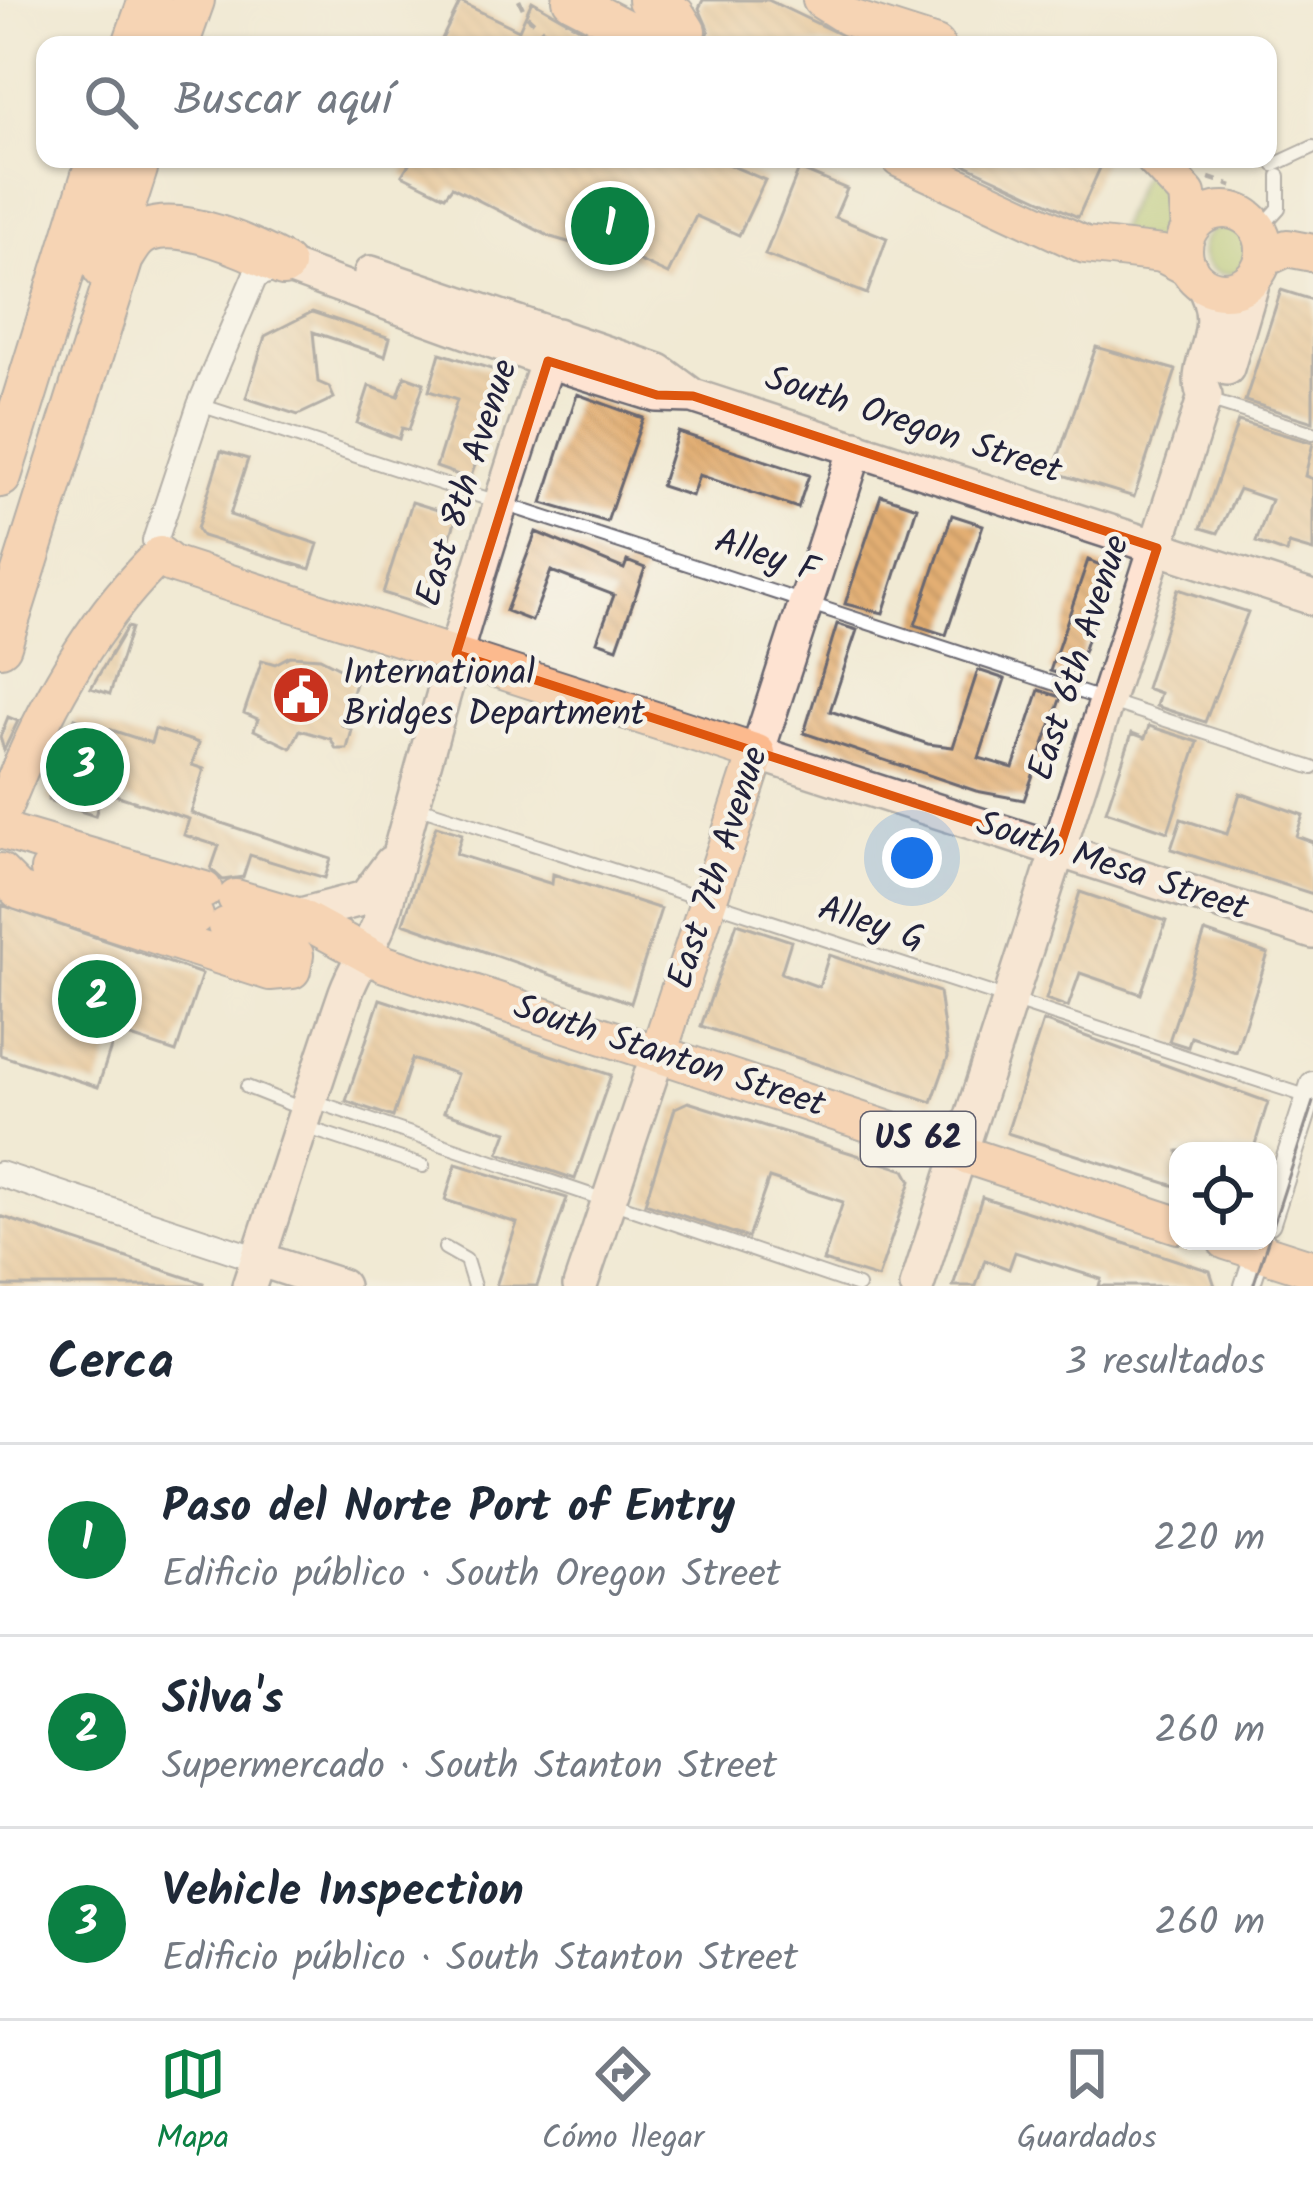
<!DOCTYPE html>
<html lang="es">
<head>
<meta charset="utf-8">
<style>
	:root { --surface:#fff; --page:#f2f2f3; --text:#1f2937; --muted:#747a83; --line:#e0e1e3; --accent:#0b8043 }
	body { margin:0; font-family:Kalam,sans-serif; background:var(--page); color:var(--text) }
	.controls { position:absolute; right:36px; bottom:36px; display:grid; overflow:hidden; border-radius:24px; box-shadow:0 3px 9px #0004 }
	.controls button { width:108px; height:108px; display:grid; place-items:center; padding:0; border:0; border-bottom:3px solid var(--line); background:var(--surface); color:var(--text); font:60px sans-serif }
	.you { position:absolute; left:912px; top:858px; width:42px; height:42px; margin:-30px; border:9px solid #fff; border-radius:50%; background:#1a73e8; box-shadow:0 0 0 18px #1a73e833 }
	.badge { display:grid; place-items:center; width:78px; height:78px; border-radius:50%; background:var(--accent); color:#fff; font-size:39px; font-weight:700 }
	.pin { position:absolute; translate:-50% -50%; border:6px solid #fff; box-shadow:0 3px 12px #0006 }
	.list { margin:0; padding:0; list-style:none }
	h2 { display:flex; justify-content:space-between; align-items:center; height:156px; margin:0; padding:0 48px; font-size:51px }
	h2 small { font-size:39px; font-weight:400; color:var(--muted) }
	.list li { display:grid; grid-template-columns:78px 1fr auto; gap:36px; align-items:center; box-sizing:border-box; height:192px; padding:0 48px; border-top:3px solid var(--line) }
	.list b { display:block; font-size:45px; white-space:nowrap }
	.list p { margin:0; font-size:39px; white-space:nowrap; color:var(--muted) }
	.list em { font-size:39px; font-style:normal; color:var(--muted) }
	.icon { flex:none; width:66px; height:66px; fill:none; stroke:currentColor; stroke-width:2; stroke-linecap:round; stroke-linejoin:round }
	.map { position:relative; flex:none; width:1313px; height:1286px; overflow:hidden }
	.search { position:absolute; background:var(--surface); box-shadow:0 3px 9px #0004; left:36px; right:36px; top:36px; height:132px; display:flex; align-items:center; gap:30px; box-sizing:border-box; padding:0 42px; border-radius:24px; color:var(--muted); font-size:45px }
	.sheet { height:732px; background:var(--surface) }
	nav { display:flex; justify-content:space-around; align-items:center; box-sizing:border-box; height:168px; border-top:3px solid var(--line); background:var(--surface); font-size:33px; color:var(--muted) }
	nav a { display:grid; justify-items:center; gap:6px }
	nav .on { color:var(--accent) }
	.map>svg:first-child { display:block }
</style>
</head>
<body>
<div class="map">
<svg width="1313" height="1286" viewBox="0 0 1313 1286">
	<defs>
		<pattern id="building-back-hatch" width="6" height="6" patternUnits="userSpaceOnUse" patternTransform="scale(3)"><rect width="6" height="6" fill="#e3af73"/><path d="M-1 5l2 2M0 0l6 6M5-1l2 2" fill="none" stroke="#c29664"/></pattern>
	</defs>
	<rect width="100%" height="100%" fill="#f7f3e8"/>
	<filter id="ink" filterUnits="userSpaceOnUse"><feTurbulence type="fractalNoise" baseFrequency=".00833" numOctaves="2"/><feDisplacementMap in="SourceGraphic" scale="24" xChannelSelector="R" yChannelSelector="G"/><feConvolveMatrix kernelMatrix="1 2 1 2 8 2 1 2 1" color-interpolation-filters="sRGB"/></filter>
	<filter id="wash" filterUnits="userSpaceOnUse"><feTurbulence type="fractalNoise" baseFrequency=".004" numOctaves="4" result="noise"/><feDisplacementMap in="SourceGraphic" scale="48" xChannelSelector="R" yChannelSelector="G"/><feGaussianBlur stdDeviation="2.7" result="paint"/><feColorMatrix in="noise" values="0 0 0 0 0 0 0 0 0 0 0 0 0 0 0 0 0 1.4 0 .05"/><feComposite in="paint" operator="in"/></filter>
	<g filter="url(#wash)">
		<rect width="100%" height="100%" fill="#f1ead4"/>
		<path fill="#adc46a" stroke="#687352" stroke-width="3" d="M1148,172L1168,182L1179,227L1165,243L1116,234L1141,176Z
			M1202 250a24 24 0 1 1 48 0a24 24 0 1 1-48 0Z"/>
		<g id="blocks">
			<path fill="url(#building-back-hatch)" d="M703,0H768L862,45H704L709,31L699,8Z
				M532,1L609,45H439L460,2L519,30Z
				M412,159H716L765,180L739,235L696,216L668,274L587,237L585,247L551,237L452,187L445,196L402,175Z
				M953,159H1104L1078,217Z
				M799,169L847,189L835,217L887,238L867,294L765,255Z
				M1281,290L1313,300V422L1245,401Z
				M312,312L390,338L385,356L313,332L318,382L329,387L334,398L298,415L246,398L265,336Z
				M1096,347L1176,370L1134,497L1053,472Z
				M440,353L504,373L472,452L479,454L470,479L436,467L457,400L429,391Z
				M405,376L424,383L409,430L402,428L399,439L357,423L369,386L398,396Z
				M577,394L643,418L607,522L542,503Z
				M1238,421L1313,443L1305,476L1313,479V551L1289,544L1287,553L1256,542L1271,500L1239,489L1218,533L1201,528Z
				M678,432L809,475L798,508L699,475L692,496L661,486Z
				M221,451L248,459L230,515L318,544L310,569L202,536L197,529Z
				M881,495L917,507L883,613L845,604Z
				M412,502L457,516L428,607L383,593Z
				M952,515L983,525L946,635L915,625Z
				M536,532L624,569L627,561L645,568L617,648L597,641L614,595L551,571L532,621L506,611Z
				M1088,560L1110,569L1076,674L1070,672L1068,677L1050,671Z
				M1178,589L1248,612L1205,722L1156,706L1160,693L1146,688Z
				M837,624L857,630L830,711L928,744L953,747L978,670L1005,679L979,758L1013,768L1039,690L1061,697L1024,800L976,791L804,733Z
				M127,627L131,628L110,694L91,688Z
				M290,656L320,658L357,677L342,725L352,730L347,749H336L331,739L300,730L291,748L254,730L258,719L244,713L262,660L275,664Z
				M8,717L18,721L4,750L0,737Z
				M75,718L151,743L155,729L199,743L192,765L204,769L191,813L331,859L325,878L250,855L243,877L223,880L211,869L219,846L184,835L189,819L103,791L95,816L48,800L57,773L45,768L59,738L67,742Z
				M1149,726L1198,742L1168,832L1106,811L1132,733L1145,738Z
				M1240,793L1303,815L1296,836L1313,842V894L1171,849L1181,819L1227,834Z
				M436,826L462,834L456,854L552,884L553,874L661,909L631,1003L403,923Z
				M1080,892L1166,921L1141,994L1080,973L1068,1007L1046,999Z
				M2,905L202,974L176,1052L116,1032L98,1087L0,1055Z
				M737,923L791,941L781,973L819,987L829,955L939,992L948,1057L932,1102L701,1026Z
				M1205,932L1268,954L1236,1052L1191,1037L1188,1047L1169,1041Z
				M380,999L611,1075L575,1179L499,1153L507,1132L444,1112L457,1074L412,1059L393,1117L346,1101Z
				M1043,1021L1268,1102L1253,1151H1178V1187L1007,1133Z
				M688,1102L905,1170L911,1181L878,1278L823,1261L843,1202L769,1178L748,1238L645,1203L675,1108Z
				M456,1164L567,1198L537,1286H496L517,1223L445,1200Z
				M982,1197L1210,1271L1215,1286H1099L1101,1279L1015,1252L1009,1269L985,1260L976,1286H953Z
				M0,1216L203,1283L202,1286H0Z"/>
		</g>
	</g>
	<g filter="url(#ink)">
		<use href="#blocks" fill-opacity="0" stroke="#6a6871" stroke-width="3"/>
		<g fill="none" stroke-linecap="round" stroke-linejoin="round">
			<defs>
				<path id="lane" d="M1274,165L1313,147
					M1259,230L1279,208V176
					M1205,399L1313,433
					M200,405L1313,768
					M413,805L1312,1098
					M247,1087L305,1110
					M314,1101L858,1286
					M302,1126L423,1166
					M445,1248L466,1260L474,1286"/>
				<path id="street" d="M160,555L155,541L200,405L255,276L283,265
					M0,1174L258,1259
					M1268,1222L1313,1084
					M1247,1286L1262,1241"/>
				<path id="secondary" d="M283,265L548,361L657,395L693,396L1313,598
					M371,273L659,371L693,396
					M1227,368L1254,277
					M856,448L757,753L1313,932
					M297,916L365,898L391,863
					M258,1259L341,1286
					M249,1286C282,1188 312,1090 346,992C356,964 376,939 384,910C436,717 490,524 557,335
					M580,1286L658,1054
					M917,1286L1205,396C1188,365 1233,332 1201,282"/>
				<path id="primary" d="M571,0L658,45
					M646,0L677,15L687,31
					M821,0L848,17L936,45
					M900,159L1085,245L1162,254L1189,268
					M1154,159L1187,194L1190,229
					M1184 250a40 40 0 1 1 80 0a40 40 0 1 1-80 0Z
					M1263,259L1287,248L1313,253
					M0,817C36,724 87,625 160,555L171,564L757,753L658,1054
					M0,830L204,890
					M49,870L195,916
					M0,872L19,891L270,972L292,970L295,955L288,948L226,926
					M236,898L297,916L385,964L1178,1225
					M1226,1241L1313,1269"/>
				<path id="highway" d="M134,45L150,0
					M177,45L193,0
					M104,268L139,159
					M0,476L98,159
					M0,645L122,258C129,247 134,236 147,231C183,217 251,248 283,265"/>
			</defs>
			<use href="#lane" stroke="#6a6871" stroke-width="16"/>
			<use href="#street" stroke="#6a6871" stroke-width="28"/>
			<use href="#secondary" stroke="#6a6871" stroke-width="38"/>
			<use href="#primary" stroke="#6a6871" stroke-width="40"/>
			<use href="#highway" stroke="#6a6871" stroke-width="46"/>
			<path stroke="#6a6871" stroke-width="4.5" stroke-dasharray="9 9" stroke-linecap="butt" d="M519,0L526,15L559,45
				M851,159L874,168
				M1209,178L1232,186"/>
			<use href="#lane" stroke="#fff" stroke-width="12"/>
			<use href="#street" stroke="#fff" stroke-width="24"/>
			<use href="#secondary" stroke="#fee3d2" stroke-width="33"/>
			<use href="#primary" stroke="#fcba8e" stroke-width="36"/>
			<use href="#highway" stroke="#fcba8e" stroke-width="42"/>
			<path stroke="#22223b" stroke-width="3" d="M1268,1241L1313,1102
				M1253,1286L1268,1241"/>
		</g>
	</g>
	<path d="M0 0H1313V1286H0ZM548,361L657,395L693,396L1157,548L1059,850L456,654Z" fill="#f1ead4" fill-opacity=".55" fill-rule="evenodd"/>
	<path fill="none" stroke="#de560e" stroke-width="9" stroke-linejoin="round" d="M548,361L657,395L693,396L1157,548L1059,850L456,654Z"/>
	<defs>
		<symbol id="civic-disc" viewBox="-11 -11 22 22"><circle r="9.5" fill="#c8321e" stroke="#f7f3e8"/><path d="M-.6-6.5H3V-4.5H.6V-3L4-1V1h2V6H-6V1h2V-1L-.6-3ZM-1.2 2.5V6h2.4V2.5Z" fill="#fff"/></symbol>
	</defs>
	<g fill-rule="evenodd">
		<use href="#civic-disc" x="268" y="662" width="66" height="66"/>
	</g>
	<g text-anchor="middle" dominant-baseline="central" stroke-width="9" stroke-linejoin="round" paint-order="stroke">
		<rect fill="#f7f3e8" stroke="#62616f" stroke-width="3" x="861" y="1112" width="114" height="54" rx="9"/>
		<g font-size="33" font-weight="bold" fill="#22223b">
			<text x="918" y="1139">US 62</text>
		</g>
		<g font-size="36" fill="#22223b" stroke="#f7f3e8">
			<text transform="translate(913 426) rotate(18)">South Oregon Street</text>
			<text transform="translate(468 483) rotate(-72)">East 8th Avenue</text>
			<text transform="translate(766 557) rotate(18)">Alley F</text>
			<text transform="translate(1080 658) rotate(-72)">East 6th Avenue</text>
			<text transform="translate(1112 867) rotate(18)">South Mesa Street</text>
			<text transform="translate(719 868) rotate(-72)">East 7th Avenue</text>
			<text transform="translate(871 925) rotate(18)">Alley G</text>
			<text transform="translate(669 1057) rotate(18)">South Stanton Street</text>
		</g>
		<g font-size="36" fill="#22223b" stroke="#f7f3e8" text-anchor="start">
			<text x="343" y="674">International<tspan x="343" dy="41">Bridges Department</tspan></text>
		</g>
	</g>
</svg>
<div class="controls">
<button><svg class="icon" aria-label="locate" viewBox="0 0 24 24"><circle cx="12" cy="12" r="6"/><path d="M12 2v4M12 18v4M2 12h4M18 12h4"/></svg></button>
</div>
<div class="you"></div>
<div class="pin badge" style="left:610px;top:226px">1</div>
<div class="pin badge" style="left:97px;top:999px">2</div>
<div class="pin badge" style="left:85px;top:767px">3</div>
<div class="search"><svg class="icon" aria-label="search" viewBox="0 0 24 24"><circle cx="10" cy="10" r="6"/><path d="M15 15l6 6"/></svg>Buscar aquí</div>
</div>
<section class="sheet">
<h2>Cerca<small>3 resultados</small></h2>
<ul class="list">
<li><span class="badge">1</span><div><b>Paso del Norte Port of Entry</b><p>Edificio público · South Oregon Street</p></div><em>220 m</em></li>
<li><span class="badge">2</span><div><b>Silva's</b><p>Supermercado · South Stanton Street</p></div><em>260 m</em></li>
<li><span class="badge">3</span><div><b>Vehicle Inspection</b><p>Edificio público · South Stanton Street</p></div><em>260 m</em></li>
</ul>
</section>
<nav>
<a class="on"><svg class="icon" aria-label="map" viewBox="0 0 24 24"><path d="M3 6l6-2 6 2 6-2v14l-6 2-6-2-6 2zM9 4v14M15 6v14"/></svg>Mapa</a>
<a><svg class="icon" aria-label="directions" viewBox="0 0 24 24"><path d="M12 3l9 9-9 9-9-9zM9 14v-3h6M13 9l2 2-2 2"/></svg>Cómo llegar</a>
<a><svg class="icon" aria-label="saved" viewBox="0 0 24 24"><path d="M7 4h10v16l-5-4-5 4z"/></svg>Guardados</a>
</nav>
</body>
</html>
